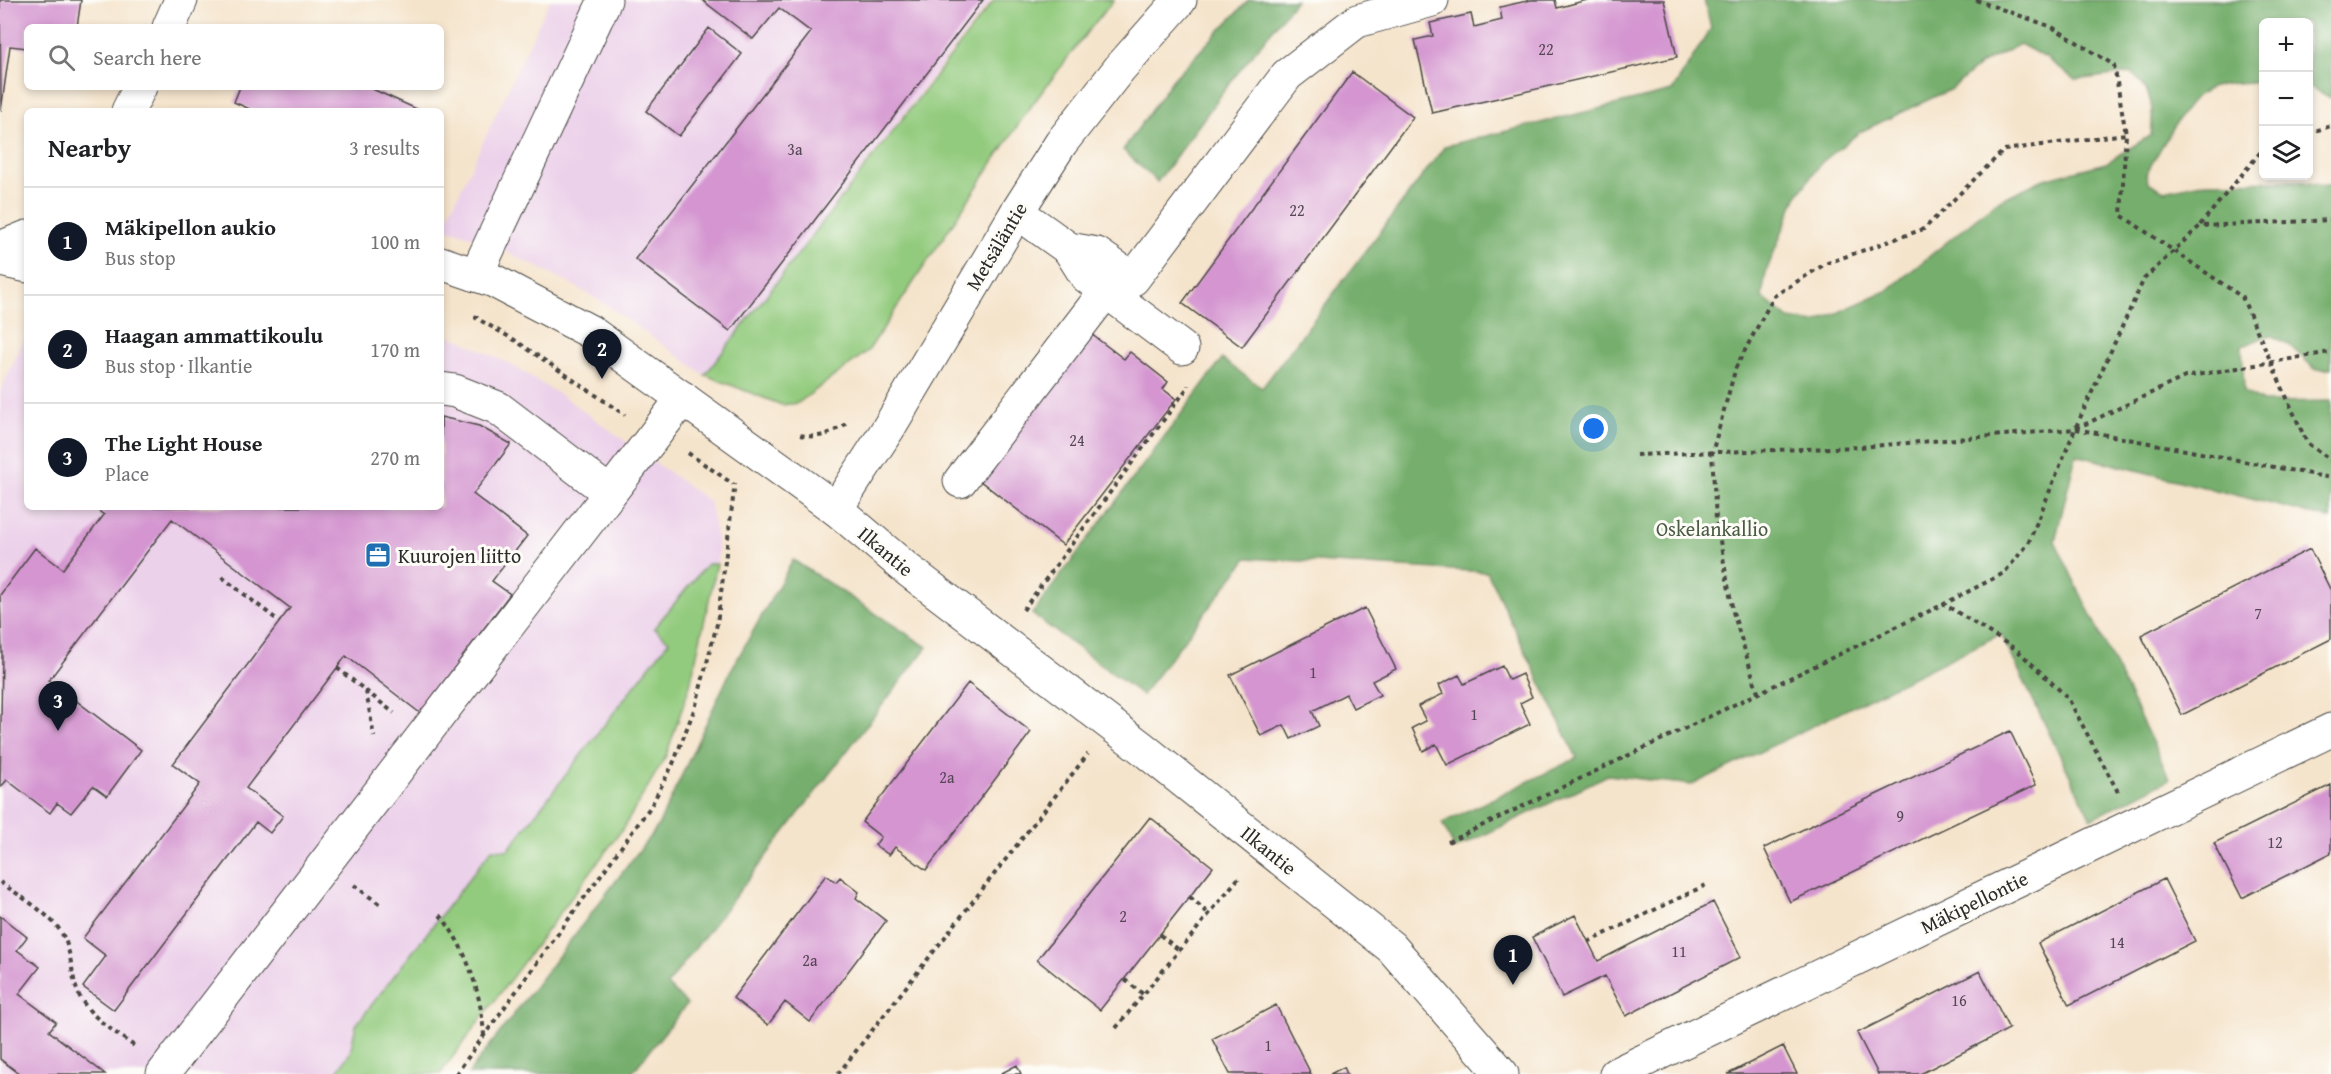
<!DOCTYPE html>
<html lang="en">
<head>
<meta charset="utf-8">
<style>
	:root { --surface:#fff; --page:#f2f2f2; --text:#202124; --muted:#757577; --line:#e0e0e0; --accent:#111827 }
	body { margin:0; font-family:"Gentium Book Plus",serif; background:var(--page); color:var(--text) }
	.controls { position:absolute; right:18px; top:18px; display:grid; overflow:hidden; border-radius:9px; box-shadow:0 3px 9px #0003 }
	.controls button { width:54px; height:54px; display:grid; place-items:center; padding:0; border:0; border-bottom:2px solid var(--line); background:var(--surface); color:var(--text); font:30px sans-serif }
	.you { position:absolute; left:1594px; top:429px; width:21px; height:21px; margin:-15px; border:4px solid #fff; border-radius:50%; background:#1a73e8; box-shadow:0 0 0 9px #1a73e833 }
	.badge { display:grid; place-items:center; width:39px; height:39px; border-radius:50%; background:var(--accent); color:#fff; font-size:20px; font-weight:700 }
	.pin { position:absolute; translate:-50% -50px; filter:drop-shadow(0 2px 3px #0008) }
	.pin::after { content:''; position:absolute; top:32px; width:21px; height:18px; background:inherit; clip-path:polygon(0 0,100% 0,50% 100%) }
	.list { margin:0; padding:0; list-style:none }
	h2 { display:flex; justify-content:space-between; align-items:center; height:78px; margin:0; padding:0 24px; font-size:26px }
	h2 small { font-size:20px; font-weight:400; color:var(--muted) }
	.list li { display:grid; grid-template-columns:39px 1fr auto; gap:18px; align-items:center; box-sizing:border-box; height:108px; padding:0 24px; border-top:2px solid var(--line) }
	.list b { display:block; font-size:22px; white-space:nowrap }
	.list p { margin:0; font-size:20px; white-space:nowrap; color:var(--muted) }
	.list em { font-size:20px; font-style:normal; color:var(--muted) }
	.icon { flex:none; width:33px; height:33px; fill:none; stroke:currentColor; stroke-width:2; stroke-linecap:round; stroke-linejoin:round }
	.map { position:relative; flex:none; width:2331px; height:1074px; overflow:hidden }
	.search { position:absolute; background:var(--surface); box-shadow:0 3px 9px #0003; left:24px; top:24px; width:420px; height:66px; display:flex; align-items:center; gap:15px; box-sizing:border-box; padding:0 21px; border-radius:9px; color:var(--muted); font-size:22px }
	.panel { position:absolute; background:var(--surface); box-shadow:0 3px 9px #0003; left:24px; top:108px; width:420px; height:402px; border-radius:9px }
	.map>svg:first-child { display:block }
</style>
</head>
<body>
<div class="map">
<svg width="2331" height="1074" viewBox="0 0 2331 1074">
	<rect width="100%" height="100%" fill="#fdfcf7"/>
	<filter id="ink" filterUnits="userSpaceOnUse"><feTurbulence type="fractalNoise" baseFrequency=".0167" numOctaves="2"/><feDisplacementMap in="SourceGraphic" scale="12" xChannelSelector="R" yChannelSelector="G"/><feConvolveMatrix kernelMatrix="1 2 1 2 8 2 1 2 1" color-interpolation-filters="sRGB"/></filter>
	<filter id="wash" filterUnits="userSpaceOnUse"><feTurbulence type="fractalNoise" baseFrequency=".008" numOctaves="4" result="noise"/><feDisplacementMap in="SourceGraphic" scale="24" xChannelSelector="R" yChannelSelector="G"/><feGaussianBlur stdDeviation="1.35" result="paint"/><feColorMatrix in="noise" values="0 0 0 0 0 0 0 0 0 0 0 0 0 0 0 0 0 1.4 0 .05"/><feComposite in="paint" operator="in"/></filter>
	<g filter="url(#wash)">
		<rect width="100%" height="100%" fill="#f5e4cc"/>
		<path fill="#ecd1ea" d="M550,0H991L705,375L608,306L566,281L482,240L443,227Z
			M27,333V507H441V333L462,341L512,365L568,400L709,501L716,534L718,552L715,580L703,616L353,1074H0V392Z"/>
		<path fill="#93cb7e" stroke="#5f7b54" stroke-width="1.5" d="M994,0H1114L1088,31L1026,113L868,351L798,403L782,405L705,375Z
			M707,564H717L690,685L666,756L624,827L440,1074H335L350,1053L356,1025L492,849L508,850L669,641L654,628Z"/>
		<path fill="#76af6d" stroke="#506d4c" stroke-width="1.5" fill-rule="evenodd" d="M1249,0H1296L1229,84L1157,182L1123,150L1173,79Z
			M1704,0H2331V98L2309,86L2308,22H2264L2263,82C2243,83 2218,81 2200,94C2184,105 2157,155 2146,174L2148,182L2164,191L2206,182L2300,181L2323,186H2331V369H2315L2288,344L2270,335L2242,346L2244,392L2263,402L2331,401V519L2076,455L2055,541L2170,779L2091,819L2001,634L1692,785L1608,775L1455,849L1442,823L1577,758L1487,572L1247,558L1142,695L1032,614L1222,359L1262,388L1445,146L1672,91L1711,28ZM2020,44L2046,58L2075,80L2131,73C2153,90 2154,110 2151,135L2106,163L2044,179L1996,202L1888,290L1815,323L1789,319L1762,297L1766,272L1796,197L1822,162L1860,132L1951,89L1981,64Z
			M793,560L927,647L667,985L687,1004L631,1074H468L658,826L731,670Z"/>
		<g id="blocks">
			<path fill="#d495d0" d="M0,0H81L77,27H27V48L10,46L1,111Z
				M702,0H983L730,331L635,259L811,32L779,8L753,39Z
				M1531,0H1555L1557,8L1587,0H1664L1677,57L1432,113L1415,40L1433,36L1430,23L1471,14L1474,27L1502,20L1500,7Z
				M709,28L742,54L679,136L646,111Z
				M1352,72L1413,117L1242,347L1182,303Z
				M240,87H368L421,111H254L234,102Z
				M1091,334L1124,359L1130,352L1168,382L1163,389L1176,399L1063,545L979,480Z
				M441,417L479,426L511,444L473,494L527,536L492,581L510,594L420,713L346,656L246,788L283,816L270,833L256,822L114,1010L83,987L106,956L83,938L200,784L173,764L290,608L172,519L49,680L141,750L107,796L93,786L71,813L57,803L50,813L7,780L0,788L2,654L0,595L35,548L63,569L104,515L93,507H441Z
				M2310,549L2331,591V639L2182,715L2141,635Z
				M1365,608L1396,669L1372,681L1380,695L1353,708L1346,694L1312,711L1319,726L1291,739L1284,725L1261,736L1230,675Z
				M1502,666L1509,680L1522,674L1532,697L1520,703L1530,724L1447,765L1436,744L1423,751L1412,728L1426,721L1418,706L1443,694L1439,685L1459,675L1464,684Z
				M968,683L1031,732L926,870L895,847L889,855L875,845L881,837L862,822Z
				M2010,731L2036,785L1790,902L1764,848Z
				M2331,785V853L2242,898L2214,843Z
				M1150,817L1213,867L1100,1010L1037,960Z
				M826,875L836,882L840,877L859,892L856,898L886,921L810,1022L785,1002L768,1025L733,998Z
				M2164,879L2195,941L2069,1005L2038,943Z
				M1713,902L1741,957L1626,1016L1605,976L1562,997L1532,937L1575,915L1598,961Z
				M0,916L27,937L17,950L40,967L19,994L56,1022L49,1031L105,1074H20L0,1059Z
				M1980,971L2009,1029L1920,1074H1878L1857,1033Z
				M1276,1005L1311,1074H1230L1212,1039Z
				M1783,1046L1797,1074H1728Z
				M1017,1065L1021,1074H1000Z
				M1344,1067L1347,1074H1330Z"/>
		</g>
	</g>
	<g filter="url(#ink)">
		<use href="#blocks" fill-opacity="0" stroke="#494743" stroke-width="1.5"/>
		<g fill="none" stroke-linecap="round" stroke-linejoin="round">
			<defs>
				<path id="minor" d="M169,27L181,0
					M128,111L140,87
					M1017,212L1069,249L1086,276L1182,348
					M1069,249L1097,254L1133,279L1287,75L1357,21L1432,0
					M476,275L605,0
					M441,389L455,391L498,408L610,493
					M960,481L1106,291
					M836,509L908,570L1142,748L1391,947L1502,1074
					M163,1074L683,398
					M1616,1074L2331,730"/>
				<path id="major" d="M0,248L27,237
					M0,260L27,266
					M441,263L494,281L589,331L836,509L888,429L1017,212L1061,143L1120,68L1180,0"/>
			</defs>
			<use href="#minor" stroke="#494743" stroke-width="35"/>
			<use href="#major" stroke="#494743" stroke-width="35"/>
			<path stroke="#494743" stroke-width="4" stroke-dasharray="4.5 4.5" stroke-linecap="butt" d="M1976,0L2052,27L2114,65L2126,134L2121,215L2242,297L2307,443L2331,460
				M2308,133L2331,126
				M2200,225L2264,148
				M477,315L476,318L513,339L625,415
				M2076,429L2331,478
				M800,435C821,439 829,434 846,424
				M688,453L733,484
				M1636,455L1860,447L2075,429L2185,377L2331,352
				M222,577L280,622
				M1023,610L1188,387V385
				M337,668L394,713
				M366,691L374,737
				M1758,693L1733,612L1716,519L1712,453L1736,367L1774,296L1825,264L1924,229L2004,150L2126,134
				M2118,792L2068,698L2017,650L1944,604L2004,573L2028,544L2075,429L2144,279L2200,226L2331,220
				M1448,842L1944,604
				M0,882C18,895 49,913 61,932C73,951 70,976 79,995C90,1018 117,1033 137,1048
				M354,885L382,906
				M1190,897L1209,914
				M440,915C467,948 481,993 484,1035
				M1160,935L1179,950
				M1588,942L1706,885
				M1125,980L1143,994
				M1116,1028L1241,875
				M456,1074L651,806L673,764L696,705L717,624L735,483
				M838,1074L1088,754"/>
			<use href="#minor" stroke="#fff" stroke-width="33"/>
			<use href="#major" stroke="#fff" stroke-width="33"/>
		</g>
	</g>
	<defs>
		<symbol id="office-square" viewBox="-11 -11 22 22"><rect x="-9" y="-9" width="18" height="18" rx="4" fill="#1f6fb2" stroke="#fdfcf7"/><path d="M-6-3h4V-5.5h4V-3h4V5H-6ZM-1-4.5V-3h2v-1.5ZM-6 0V1H6V0Z" fill="#fff"/></symbol>
	</defs>
	<g fill-rule="evenodd">
		<use href="#office-square" x="363" y="540" width="30" height="30"/>
	</g>
	<g text-anchor="middle" dominant-baseline="central" stroke-width="6" stroke-linejoin="round" paint-order="stroke">
		<g font-size="16" fill="#554654">
			<text x="1546" y="49">22</text>
			<text x="795" y="149">3a</text>
			<text x="1297" y="210">22</text>
			<text x="1077" y="440">24</text>
			<text x="2258" y="613">7</text>
			<text x="1313" y="672">1</text>
			<text x="1474" y="714">1</text>
			<text x="947" y="777">2a</text>
			<text x="1900" y="816">9</text>
			<text x="2275" y="842">12</text>
			<text x="1123" y="916">2</text>
			<text x="2117" y="942">14</text>
			<text x="1679" y="951">11</text>
			<text x="810" y="960">2a</text>
			<text x="1959" y="1000">16</text>
			<text x="1268" y="1045">1</text>
		</g>
		<g font-size="20" fill="#2b2b2b" stroke="#fdfcf7">
			<text transform="translate(996 246) rotate(-59)">Metsäläntie</text>
			<text transform="translate(886 551) rotate(40)">Ilkantie</text>
			<text transform="translate(1269 850) rotate(39)">Ilkantie</text>
			<text transform="translate(1974 902) rotate(-26)">Mäkipellontie</text>
		</g>
		<g font-size="20" fill="#4a5b44" stroke="#fdfcf7">
			<text x="1712" y="528">Oskelankallio</text>
		</g>
		<g font-size="20" fill="#2b2b2b" stroke="#fdfcf7" text-anchor="start">
			<text x="398" y="555">Kuurojen liitto</text>
		</g>
	</g>
</svg>
<div class="controls">
<button>+</button>
<button>−</button>
<button><svg class="icon" aria-label="layers" viewBox="0 0 24 24"><path d="M12 4l9 5-9 5-9-5zM3 14l9 5 9-5"/></svg></button>
</div>
<div class="you"></div>
<div class="pin badge" style="left:1513px;top:985px">1</div>
<div class="pin badge" style="left:602px;top:379px">2</div>
<div class="pin badge" style="left:58px;top:731px">3</div>
<div class="search"><svg class="icon" aria-label="search" viewBox="0 0 24 24"><circle cx="10" cy="10" r="6"/><path d="M15 15l6 6"/></svg>Search here</div>
<section class="panel">
<h2>Nearby<small>3 results</small></h2>
<ul class="list">
<li><span class="badge">1</span><div><b>Mäkipellon aukio</b><p>Bus stop</p></div><em>100 m</em></li>
<li><span class="badge">2</span><div><b>Haagan ammattikoulu</b><p>Bus stop · Ilkantie</p></div><em>170 m</em></li>
<li><span class="badge">3</span><div><b>The Light House</b><p>Place</p></div><em>270 m</em></li>
</ul>
</section>
</div>
</body>
</html>
